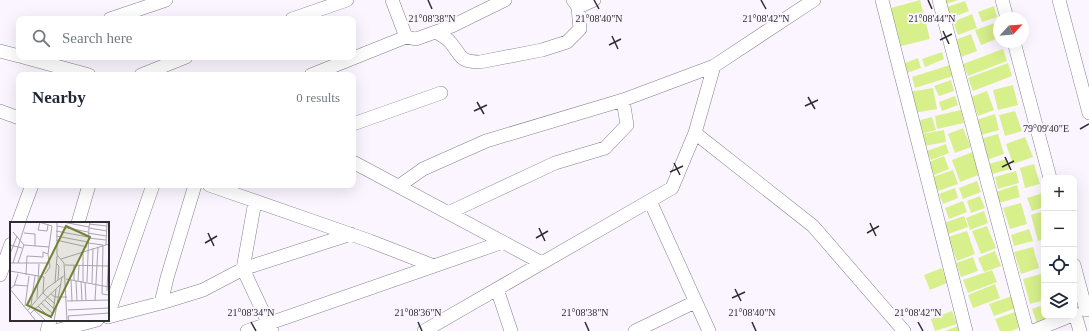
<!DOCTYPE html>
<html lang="en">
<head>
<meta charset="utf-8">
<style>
	:root { --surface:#fff; --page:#f2f2f3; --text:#1f2937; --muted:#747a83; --line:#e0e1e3 }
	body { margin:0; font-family:"Times New Roman",serif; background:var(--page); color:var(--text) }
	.controls { position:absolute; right:12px; bottom:12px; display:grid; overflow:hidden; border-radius:8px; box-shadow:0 4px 16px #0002 }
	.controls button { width:36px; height:36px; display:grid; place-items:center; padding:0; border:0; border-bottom:1px solid var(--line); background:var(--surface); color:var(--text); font:20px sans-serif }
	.compass { position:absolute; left:993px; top:12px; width:36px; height:36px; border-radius:50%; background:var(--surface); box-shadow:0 4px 16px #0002; rotate:64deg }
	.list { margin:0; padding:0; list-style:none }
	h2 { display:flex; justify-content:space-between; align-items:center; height:52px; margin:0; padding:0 16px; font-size:17px }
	h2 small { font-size:13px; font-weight:400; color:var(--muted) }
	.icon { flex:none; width:22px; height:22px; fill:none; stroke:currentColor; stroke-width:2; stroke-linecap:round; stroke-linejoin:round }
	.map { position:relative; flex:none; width:1089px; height:331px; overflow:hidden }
	.search { position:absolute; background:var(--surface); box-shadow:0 4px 16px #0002; left:16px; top:16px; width:340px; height:44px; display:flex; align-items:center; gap:10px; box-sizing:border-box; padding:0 14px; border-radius:8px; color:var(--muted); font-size:15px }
	.panel { position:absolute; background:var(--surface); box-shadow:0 4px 16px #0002; left:16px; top:72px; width:340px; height:116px; border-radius:8px }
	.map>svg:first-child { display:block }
</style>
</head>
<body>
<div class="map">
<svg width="1089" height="331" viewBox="0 0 1089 331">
	<rect width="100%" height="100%" fill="#faf5fe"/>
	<path fill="#d7f08b" d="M920,0L930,39L901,46L891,8Z
		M945,0H958L946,4Z
		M965,1L969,11L951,18L947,7Z
		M994,6L997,17L982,22L978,12Z
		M972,14L977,28L958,35L953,22Z
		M998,22L999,38L981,45L975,30Z
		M971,34L977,51L961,57L955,40Z
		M1003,49L1007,61L968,76L963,64Z
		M942,52L944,59L925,67L922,59Z
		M918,58L921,68L904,74L900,65Z
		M1008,63L1012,76L973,91L968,78Z
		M950,65L953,76L915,88L912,77Z
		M951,80L954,91L939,96L934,86Z
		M1013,85L1018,105L998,110L993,90Z
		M933,88L937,109L914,113L909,92Z
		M987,91L994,110L978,116L971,97Z
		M955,96L958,105L942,111L939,102Z
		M961,110L964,123L937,129L935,116Z
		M1015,111L1022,131L1005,136L999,115Z
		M995,114L999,130L981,135L976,120Z
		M932,117L936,130L921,134L917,121Z
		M963,128L971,147L955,153L948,134Z
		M944,130L946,142L924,146L922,134Z
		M998,134L1004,154L986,160L980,139Z
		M1025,137L1033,157L1013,164L1006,144Z
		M946,144L949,153L931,160L927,151Z
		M973,152L981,174L960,182L952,160Z
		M944,156L949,169L934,175L929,162Z
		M1007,159L1010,169L992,174L989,164Z
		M1034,164L1040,184L1025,188L1020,168Z
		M953,170L958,184L938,191L933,177Z
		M1016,171L1019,183L998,189L995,177Z
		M977,181L981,192L963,199L959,188Z
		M1017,185L1020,197L999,203L995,192Z
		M955,188L958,198L943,204L939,194Z
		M1043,193L1044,207L1032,211L1027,198Z
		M980,196L985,208L971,213L967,201Z
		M963,201L967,212L949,219L945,208Z
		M1021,203L1027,224L1010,229L1003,208Z
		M984,211L988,223L970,230L966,218Z
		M1044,211V239L1038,241L1031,215Z
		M964,216L968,227L948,234L944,223Z
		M987,226L996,248L981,254L972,231Z
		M1029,229L1033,241L1014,246L1011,235Z
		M967,231L975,254L957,261L948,237Z
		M1033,247L1039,268L1021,274L1014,252Z
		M995,251L1001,266L984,272L978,258Z
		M973,257L978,271L961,277L956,263Z
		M942,268L947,283L930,290L924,275Z
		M992,270L997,282L968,293L963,280Z
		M1044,273V300L1030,304L1023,279Z
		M995,284L1000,298L973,308L968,295Z
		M1012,296L1016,308L994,316L989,304Z
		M1044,305V316H1053L1037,323L1032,309Z
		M952,311L957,324L935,331L931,319Z
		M1015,312L1021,327L1011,331H1000L995,319Z
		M958,326L960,331H945Z"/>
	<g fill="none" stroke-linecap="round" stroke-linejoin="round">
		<defs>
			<path id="minor" d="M882,0L966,331
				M939,0L1027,331
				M1002,0L1007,18
				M1059,0L1089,113
				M578,7L594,0
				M110,19L166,0
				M292,19L347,0
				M436,32C441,35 447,38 451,43C462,57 460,62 480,62L542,50L567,42L580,29L578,7L573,0
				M406,37L416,39L452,26L505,0
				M1014,42L1050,178
				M0,51L19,56
				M23,57L89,75
				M141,75L186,57
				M311,75L406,37L392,0
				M0,111L19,118
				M353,124L441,93
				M695,133L813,226L904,331
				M353,162L542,263
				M209,185L370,241L434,266
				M399,186L423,169L486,141L623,100L714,66
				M255,201L243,269L272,331
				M650,201L709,331
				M448,213L555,163L605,148L627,125L623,100
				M18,223L32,185
				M78,223L89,185
				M1074,265L1086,310
				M0,275L11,244
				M497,289L511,331
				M161,303L167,278L195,185
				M1075,314L1080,331
				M108,315L153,185
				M108,317L161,303L203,290L243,269L351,234
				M47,331L50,320
				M55,331L97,320
				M247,331L503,242
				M424,331L672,188L695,133L714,66L814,0
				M635,331L695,302
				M1033,331L1070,316"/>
		</defs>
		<use href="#minor" stroke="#858189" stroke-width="14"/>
		<use href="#minor" stroke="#fff" stroke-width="13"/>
	</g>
	<path fill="none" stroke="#2f2d31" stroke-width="1.5" d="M428,0L432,9M594,0L599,9M761,0L766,9M928,0L932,9M943,31L949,44M612,36L618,49M940,40L952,34M609,45L621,39M808,97L815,109M477,102L484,114M805,106L818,100M474,111L487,105M1080,129L1089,124M1005,157L1011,170M674,163L680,175M1002,167L1014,161M670,172L683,166M870,223L876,236M539,228L545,241M208,233L214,246M867,233L879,226M536,238L548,231M205,243L217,236M735,289L741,301M732,298L745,292M251,322L256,331M418,322L422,331M585,322L589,331M752,322L756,331M918,322L923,331"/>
	<g transform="translate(10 222)">
		<rect width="99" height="99" fill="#faf5fe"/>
		<path fill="none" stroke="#a9a5ac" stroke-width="1" d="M30,0L28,8L37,9L38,3M47,0V33L54,41L57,99M53,0L79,5L80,0M79,2L97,4M47,4L78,10M79,6L97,9M46,9L78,15M3,10L14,23M14,11L25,12V24M78,11L96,14M46,14L78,20M78,16L96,18M46,18L77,25M78,21L93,23L92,72L99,73M0,23L12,26M14,23L39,25M96,23L97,0M0,32L7,14M51,37L99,22M0,41H38M3,41L16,0M8,41L14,23M46,41L49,44L48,58M55,43L99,44M64,43V58M0,49L34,55L33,71L45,82M35,52L40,45L38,32M16,53L17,34L33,35V30L38,32L42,4L29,0M56,57L99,65M61,58L62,79M66,59L67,79M68,59L69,43M71,59L72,79M73,60V29M75,60L76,79M77,60L79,5M45,61L47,34M82,61L83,26M4,64L8,52M18,64L5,63L0,67L26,99M97,69L99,25M41,72L45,75H57M27,76L29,42M35,78L44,87M57,79L99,78M85,79L88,25M31,81L43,92M21,83L25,54M15,84L19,54M28,84L39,95M18,88L37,66L55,53M24,88L36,99M58,88L99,86M20,92L51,62M43,92L46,67M44,99L52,55M59,99L58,94L99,91"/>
		<path fill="#708332" fill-opacity="0.15" stroke="#708332" stroke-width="2" d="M56,4L80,15L41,95L17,83Z"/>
		<rect width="99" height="99" fill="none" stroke="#2f2d31" stroke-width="2"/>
	</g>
	<g font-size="10" text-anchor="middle" fill="#2f2d31" stroke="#faf5fe" stroke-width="4" stroke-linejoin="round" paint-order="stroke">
		<text x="432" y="22">21°08'38"N</text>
		<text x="599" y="22">21°08'40"N</text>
		<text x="766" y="22">21°08'42"N</text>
		<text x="932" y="22">21°08'44"N</text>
		<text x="1046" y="132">79°09'40"E</text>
		<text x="251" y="316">21°08'34"N</text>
		<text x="418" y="316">21°08'36"N</text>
		<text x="585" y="316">21°08'38"N</text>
		<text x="752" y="316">21°08'40"N</text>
		<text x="918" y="316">21°08'42"N</text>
	</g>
</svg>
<div class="controls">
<button>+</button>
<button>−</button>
<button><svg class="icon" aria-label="locate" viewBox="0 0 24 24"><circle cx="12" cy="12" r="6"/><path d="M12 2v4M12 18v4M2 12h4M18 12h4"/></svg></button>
<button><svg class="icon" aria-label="layers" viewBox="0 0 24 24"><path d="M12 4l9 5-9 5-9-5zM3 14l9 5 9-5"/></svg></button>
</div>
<svg class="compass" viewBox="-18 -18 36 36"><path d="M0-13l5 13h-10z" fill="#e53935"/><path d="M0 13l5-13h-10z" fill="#747a83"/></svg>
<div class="search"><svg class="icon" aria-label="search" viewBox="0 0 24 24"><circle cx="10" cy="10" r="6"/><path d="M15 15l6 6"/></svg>Search here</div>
<section class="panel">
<h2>Nearby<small>0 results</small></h2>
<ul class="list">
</ul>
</section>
</div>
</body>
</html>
